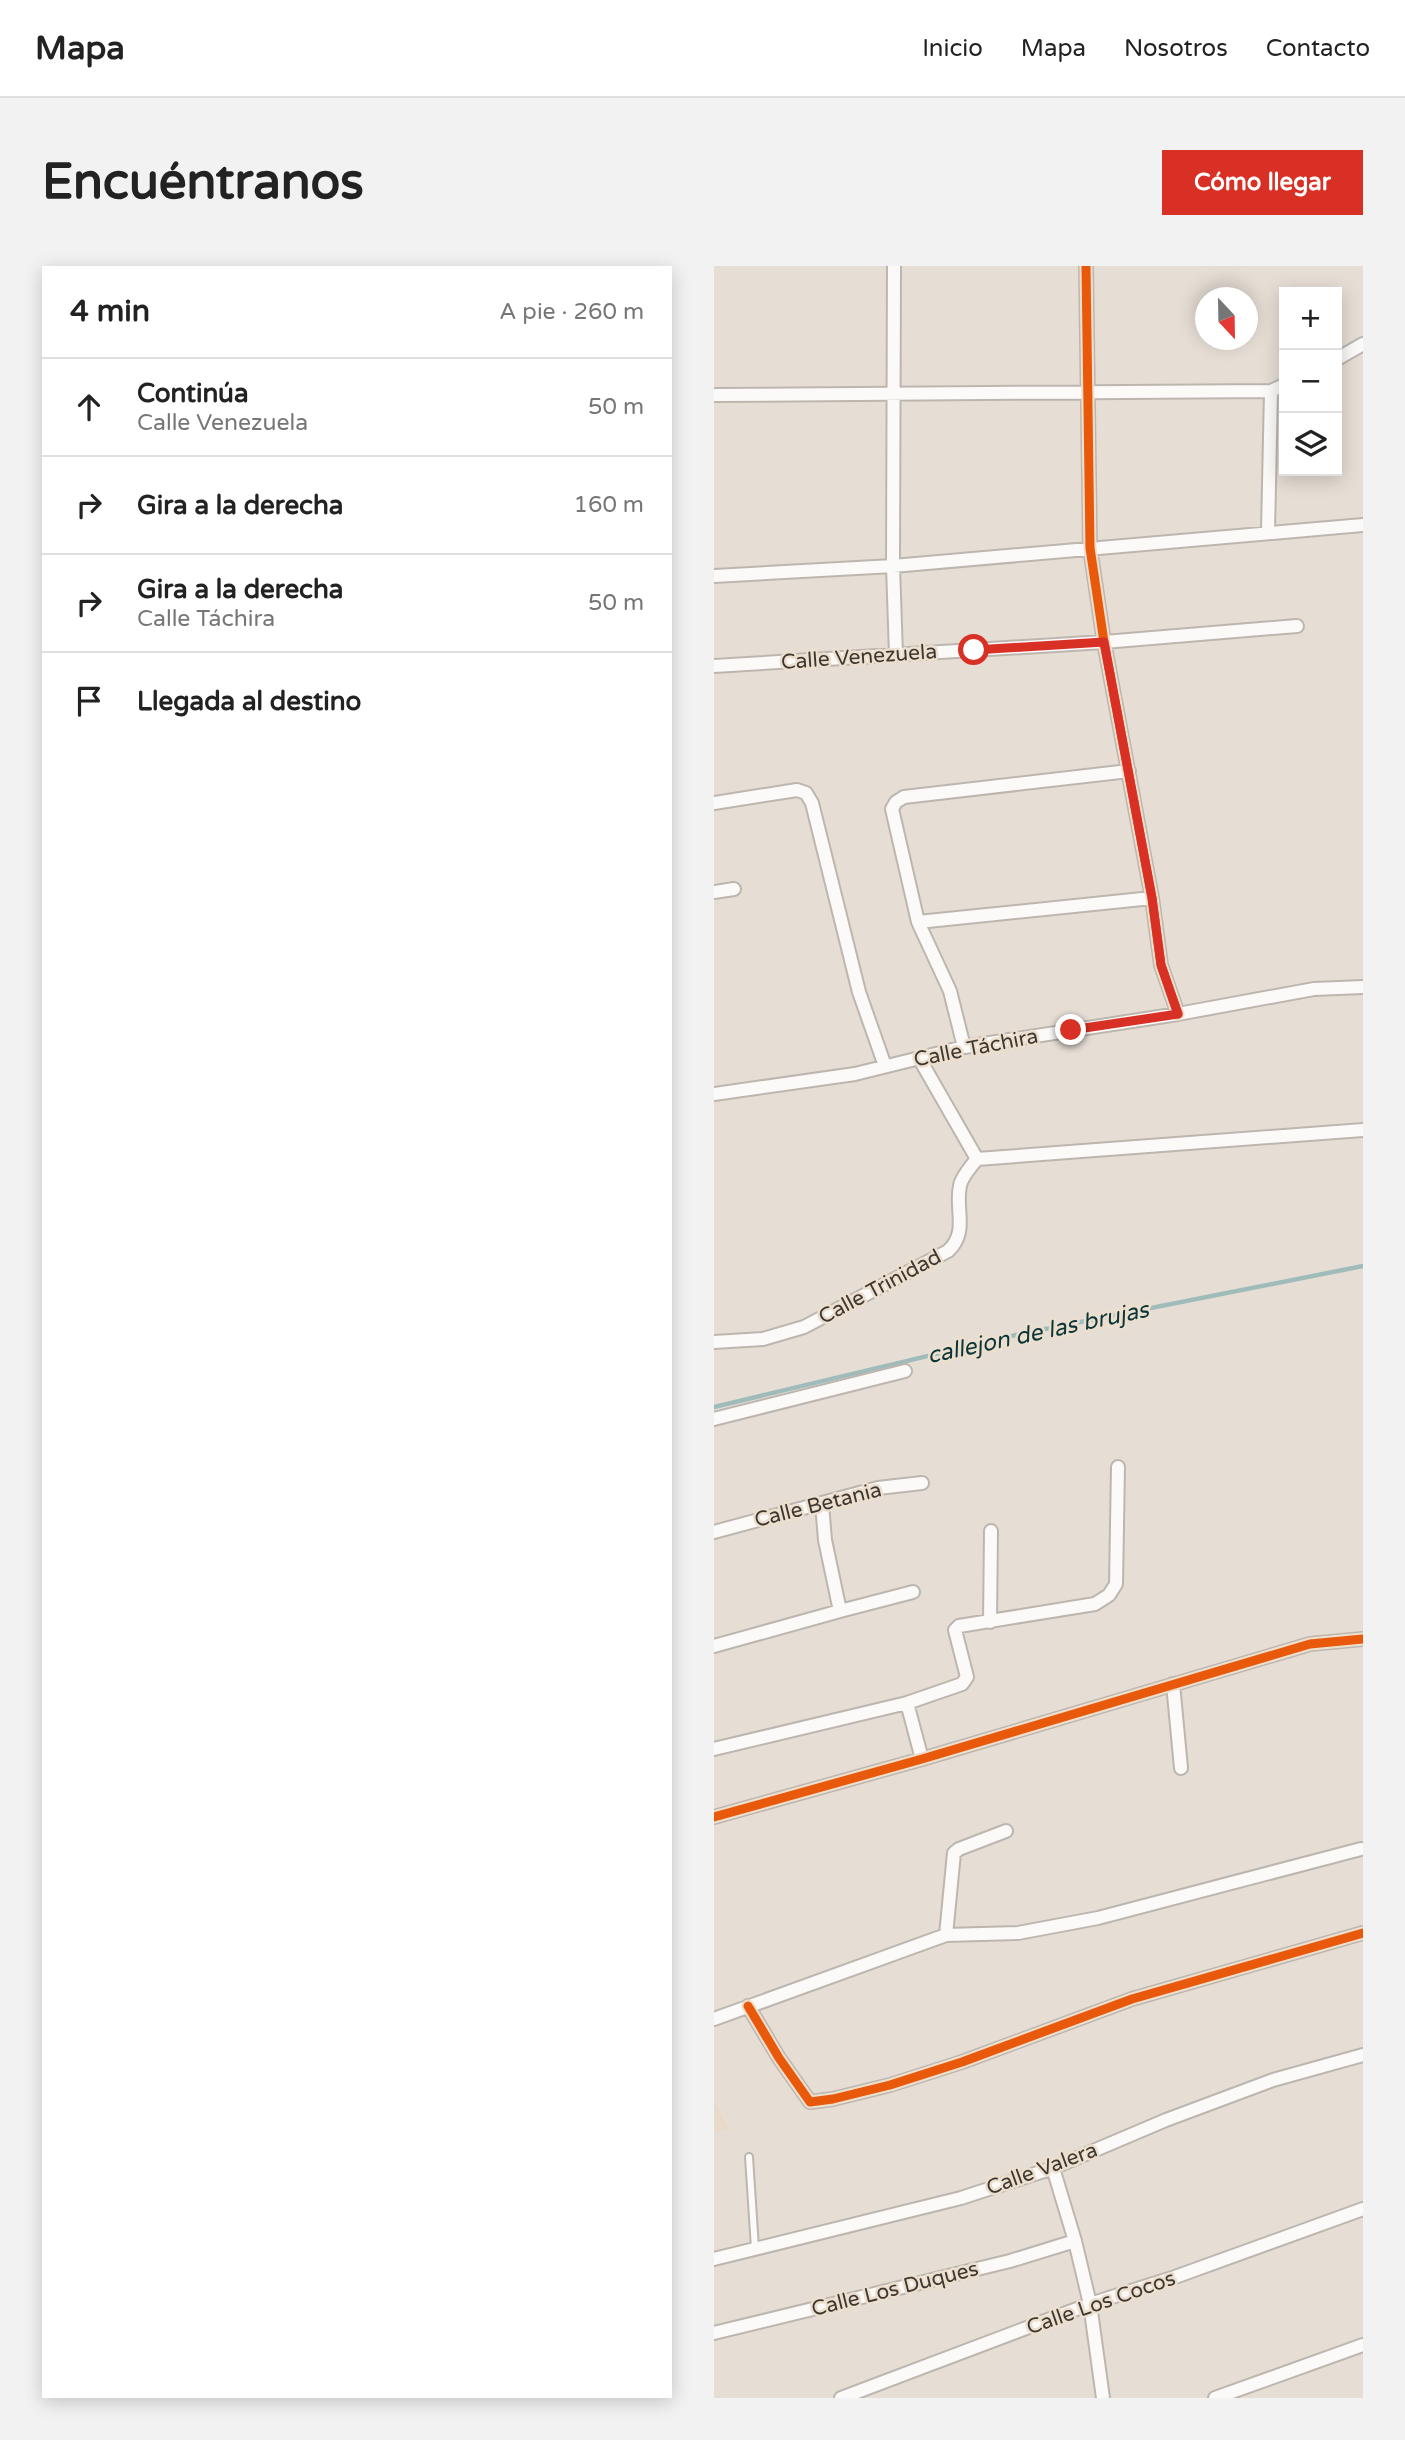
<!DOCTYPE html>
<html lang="es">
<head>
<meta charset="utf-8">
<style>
	:root { --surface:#fff; --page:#f2f2f2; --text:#222; --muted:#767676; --line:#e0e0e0; --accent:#d93025 }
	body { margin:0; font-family:"Varela Round",sans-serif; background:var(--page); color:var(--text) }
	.controls { position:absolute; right:21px; top:21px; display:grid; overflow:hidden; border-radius:0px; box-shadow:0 4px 18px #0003 }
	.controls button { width:63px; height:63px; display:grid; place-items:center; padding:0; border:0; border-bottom:2px solid var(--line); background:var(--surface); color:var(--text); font:35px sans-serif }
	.compass { position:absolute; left:481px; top:21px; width:63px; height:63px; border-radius:50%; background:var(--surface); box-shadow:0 4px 18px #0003; rotate:158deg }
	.stop { position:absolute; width:21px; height:21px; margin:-16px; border:5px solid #d93025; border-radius:50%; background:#fff }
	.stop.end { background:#d93025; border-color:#fff; box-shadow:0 2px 7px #0008 }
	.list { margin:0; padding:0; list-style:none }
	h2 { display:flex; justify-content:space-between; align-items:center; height:91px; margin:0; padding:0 28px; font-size:30px }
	h2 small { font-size:23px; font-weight:400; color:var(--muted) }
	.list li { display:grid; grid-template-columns:46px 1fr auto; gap:21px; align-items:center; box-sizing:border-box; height:98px; padding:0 28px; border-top:2px solid var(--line) }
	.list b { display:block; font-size:26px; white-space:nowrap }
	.list p { margin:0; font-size:23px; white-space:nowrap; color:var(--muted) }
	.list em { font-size:23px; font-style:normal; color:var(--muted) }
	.icon { flex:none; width:38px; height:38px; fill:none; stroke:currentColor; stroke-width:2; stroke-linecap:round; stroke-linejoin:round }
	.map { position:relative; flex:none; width:649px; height:2132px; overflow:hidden; border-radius:0px }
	header { display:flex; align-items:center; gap:42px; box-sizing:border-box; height:98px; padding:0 35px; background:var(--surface); border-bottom:2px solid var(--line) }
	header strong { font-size:33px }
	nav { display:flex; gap:38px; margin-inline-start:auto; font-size:24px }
	.intro { display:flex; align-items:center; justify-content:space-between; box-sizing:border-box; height:168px; padding:0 42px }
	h1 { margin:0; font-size:49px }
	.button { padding:18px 32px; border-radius:0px; background:var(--accent); color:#fff; font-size:24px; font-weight:700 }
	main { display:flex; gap:42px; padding:0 42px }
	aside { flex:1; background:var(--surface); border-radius:0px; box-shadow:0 4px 18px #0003 }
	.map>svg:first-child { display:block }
</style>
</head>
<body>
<header>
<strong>Mapa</strong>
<nav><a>Inicio</a><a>Mapa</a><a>Nosotros</a><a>Contacto</a></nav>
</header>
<div class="intro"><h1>Encuéntranos</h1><a class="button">Cómo llegar</a></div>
<main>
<aside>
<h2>4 min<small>A pie · 260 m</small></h2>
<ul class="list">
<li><svg class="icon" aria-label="ahead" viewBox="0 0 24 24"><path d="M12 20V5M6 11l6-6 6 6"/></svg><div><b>Continúa</b><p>Calle Venezuela</p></div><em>50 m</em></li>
<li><svg class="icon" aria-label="right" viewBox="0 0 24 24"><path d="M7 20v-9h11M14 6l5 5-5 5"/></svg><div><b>Gira a la derecha</b></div><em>160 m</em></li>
<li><svg class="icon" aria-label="right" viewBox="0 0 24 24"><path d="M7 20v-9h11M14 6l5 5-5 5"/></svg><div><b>Gira a la derecha</b><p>Calle Táchira</p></div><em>50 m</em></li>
<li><svg class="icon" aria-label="arrive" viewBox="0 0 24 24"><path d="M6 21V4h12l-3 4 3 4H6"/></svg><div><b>Llegada al destino</b></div></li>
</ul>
</aside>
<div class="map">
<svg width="649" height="2132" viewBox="0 0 649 2132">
	<rect width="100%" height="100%" fill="#e6ded5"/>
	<path fill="#e8d9c8" d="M0,1835L14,1862L0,1867Z"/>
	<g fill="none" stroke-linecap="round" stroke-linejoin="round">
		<path stroke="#9fbbba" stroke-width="4.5" d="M0,1141L306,1068L649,1000"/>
		<defs>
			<path id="lane" d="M35,1891L41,1982"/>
			<path id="street" d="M180,0L179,300L182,389
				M372,0L376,282L390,376L438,632L447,699L464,748
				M623,93L649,78
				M0,129L557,125L570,119
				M554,266L557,125
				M0,310L179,300L649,259
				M0,400L390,376L583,360
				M0,537L83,524L92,527L98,537L145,726L171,800
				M0,626L20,623
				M204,656L438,632
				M250,781L236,725L204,656L178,543L182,536L190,531L415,505
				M205,792L263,893L649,864
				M0,828L141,808L250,781L464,748L600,723L649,721
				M0,1076L49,1073L90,1061L234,985C256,965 239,940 247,916C251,907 257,900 263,893
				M0,1153L191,1105
				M0,1266L164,1222L208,1217
				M126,1345L199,1326
				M276,1356L277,1265
				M0,1380L126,1345L111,1274L108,1238
				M459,1418L467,1502
				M193,1437L208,1493
				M0,1483L193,1437L248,1418L253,1411L241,1364L245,1360L381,1338L395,1329L402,1318L404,1201
				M0,1551L208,1493L596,1378L649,1373
				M232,1669L304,1667L384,1652L647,1583
				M34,1740L65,1792L96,1836L119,1833L176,1819L248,1796L418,1733L649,1667
				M0,1753L232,1669L240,1587L245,1583L292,1565
				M339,1902L361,1975L376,2038L389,2132
				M0,1993L247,1932L339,1902L452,1854L559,1814L649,1789
				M0,2067L296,1995L361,1975
				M127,2132L376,2038L461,2011L649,1943
				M501,2132L649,2079"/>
		</defs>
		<use href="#lane" stroke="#bdb6af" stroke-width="10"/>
		<use href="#street" stroke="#bdb6af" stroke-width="16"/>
		<use href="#lane" stroke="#fbfaf9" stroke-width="6"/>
		<use href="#street" stroke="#fbfaf9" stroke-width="12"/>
		<defs>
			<path id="cycleway" d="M372,0L376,282L390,376L438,632L447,699L464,748
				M0,1551L208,1493L596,1378L649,1373
				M34,1740L65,1792L96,1836L119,1833L176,1819L248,1796L418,1733L649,1667"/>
		</defs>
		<use href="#cycleway" stroke="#eddfce" stroke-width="13"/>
		<use href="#cycleway" stroke="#e8590c" stroke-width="9"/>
	</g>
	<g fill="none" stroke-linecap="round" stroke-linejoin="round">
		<path stroke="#d93025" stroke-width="9" d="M260,384L390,376L438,632L447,699L464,748L357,764"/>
	</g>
	<g text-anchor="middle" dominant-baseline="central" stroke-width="5" stroke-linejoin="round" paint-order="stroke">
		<g font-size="21" fill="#3d3831" stroke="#eddfce">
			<text transform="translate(145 391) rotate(-4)">Calle Venezuela</text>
			<text transform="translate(262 782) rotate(-11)">Calle Táchira</text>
			<text transform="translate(166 1021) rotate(-28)">Calle Trinidad</text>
			<text transform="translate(104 1239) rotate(-14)">Calle Betania</text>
			<text transform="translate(328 1903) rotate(-20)">Calle Valera</text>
			<text transform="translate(181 2023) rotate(-14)">Calle Los Duques</text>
			<text transform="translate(387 2037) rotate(-19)">Calle Los Cocos</text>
		</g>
		<g font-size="23" font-style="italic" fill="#0b373a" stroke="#eddfce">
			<text transform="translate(324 1067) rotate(-12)">callejon de las brujas</text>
		</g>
	</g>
</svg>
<div class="controls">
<button>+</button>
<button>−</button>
<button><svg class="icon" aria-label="layers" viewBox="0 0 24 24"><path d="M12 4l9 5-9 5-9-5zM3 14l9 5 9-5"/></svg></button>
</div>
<svg class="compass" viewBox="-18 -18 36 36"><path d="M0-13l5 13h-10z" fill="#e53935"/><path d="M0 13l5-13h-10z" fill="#767676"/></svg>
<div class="stop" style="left:260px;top:384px"></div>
<div class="stop end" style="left:357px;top:764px"></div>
</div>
</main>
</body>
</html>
